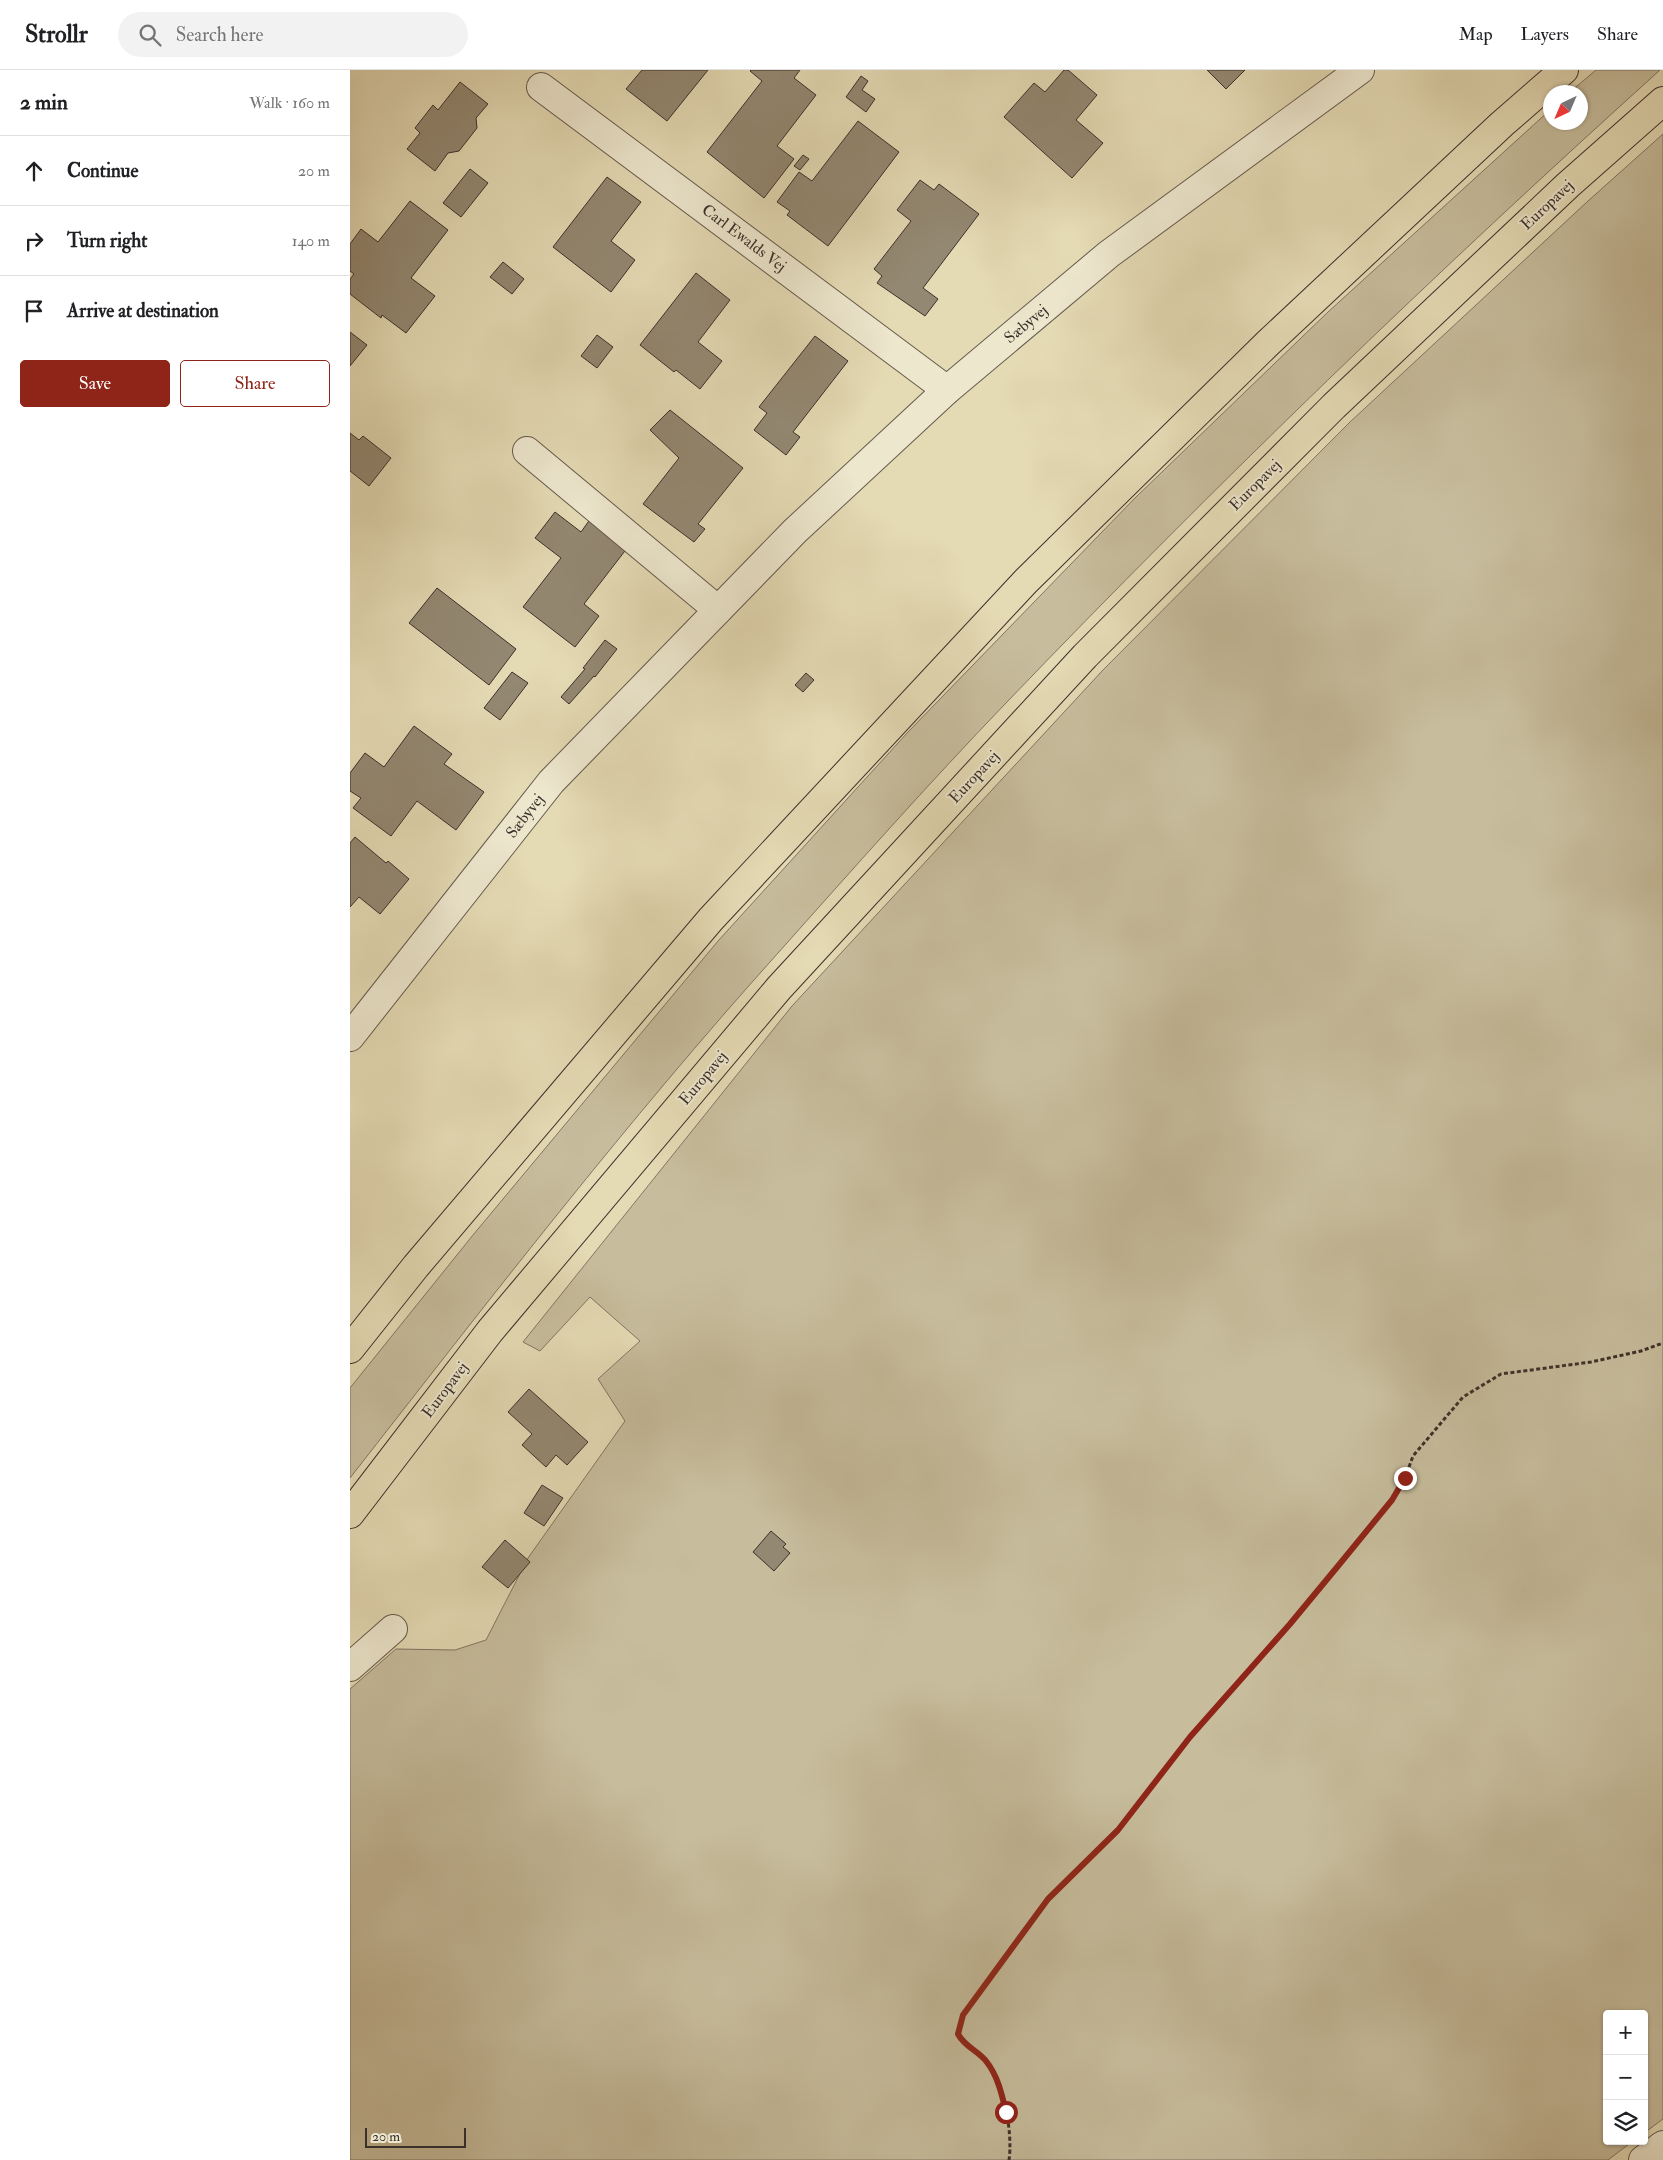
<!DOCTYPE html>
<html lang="en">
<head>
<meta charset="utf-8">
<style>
	:root { --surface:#fff; --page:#f2f2f2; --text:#202124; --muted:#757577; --line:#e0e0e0; --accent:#8f2418 }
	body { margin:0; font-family:"IM FELL Double Pica",serif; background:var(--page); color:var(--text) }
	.controls { position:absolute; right:15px; bottom:15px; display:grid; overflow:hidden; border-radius:5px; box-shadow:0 1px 4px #0004 }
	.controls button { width:45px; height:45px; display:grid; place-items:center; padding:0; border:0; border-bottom:1px solid var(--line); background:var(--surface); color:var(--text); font:25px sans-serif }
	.compass { position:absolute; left:1193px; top:15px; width:45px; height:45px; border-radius:50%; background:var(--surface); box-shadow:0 1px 4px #0004; rotate:224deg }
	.scale { position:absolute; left:15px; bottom:12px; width:101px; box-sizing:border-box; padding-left:5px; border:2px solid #3c302b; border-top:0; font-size:14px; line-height:18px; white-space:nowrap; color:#3c302b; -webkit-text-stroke:4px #ede7ce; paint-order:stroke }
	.stop { position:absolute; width:15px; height:15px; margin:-11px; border:4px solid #8f2418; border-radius:50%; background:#fff }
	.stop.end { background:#8f2418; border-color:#fff; box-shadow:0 1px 5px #0008 }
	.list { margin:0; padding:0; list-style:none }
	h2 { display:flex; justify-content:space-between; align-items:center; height:65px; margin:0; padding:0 20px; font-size:21px }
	h2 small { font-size:16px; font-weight:400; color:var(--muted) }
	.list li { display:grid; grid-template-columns:32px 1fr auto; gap:15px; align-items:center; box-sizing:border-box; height:70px; padding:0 20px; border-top:1px solid var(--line) }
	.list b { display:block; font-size:19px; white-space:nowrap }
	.list em { font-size:16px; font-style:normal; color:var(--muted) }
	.actions { display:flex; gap:10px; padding:15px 20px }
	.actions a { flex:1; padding:11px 0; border:1px solid var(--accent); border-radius:5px; text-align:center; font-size:18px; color:var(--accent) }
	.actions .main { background:var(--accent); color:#fff }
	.icon { flex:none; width:28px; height:28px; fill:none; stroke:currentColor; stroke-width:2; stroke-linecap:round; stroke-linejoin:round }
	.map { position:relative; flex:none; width:1313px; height:2090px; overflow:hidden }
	header { display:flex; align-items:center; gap:30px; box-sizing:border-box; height:70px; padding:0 25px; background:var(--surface); border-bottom:1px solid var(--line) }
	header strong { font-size:24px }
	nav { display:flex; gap:28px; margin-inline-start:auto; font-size:18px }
	.search { width:350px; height:45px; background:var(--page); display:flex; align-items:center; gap:12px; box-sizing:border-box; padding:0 18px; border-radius:28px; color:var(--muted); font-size:19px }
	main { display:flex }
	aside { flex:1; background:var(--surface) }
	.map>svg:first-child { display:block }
</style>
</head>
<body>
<header>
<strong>Strollr</strong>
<div class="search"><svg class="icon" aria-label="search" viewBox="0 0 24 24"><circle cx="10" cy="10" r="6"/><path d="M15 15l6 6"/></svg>Search here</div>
<nav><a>Map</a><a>Layers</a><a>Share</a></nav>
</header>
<main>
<aside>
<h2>2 min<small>Walk · 160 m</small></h2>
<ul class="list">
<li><svg class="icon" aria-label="ahead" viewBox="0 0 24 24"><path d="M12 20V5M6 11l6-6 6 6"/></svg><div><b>Continue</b></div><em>20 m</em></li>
<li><svg class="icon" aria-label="right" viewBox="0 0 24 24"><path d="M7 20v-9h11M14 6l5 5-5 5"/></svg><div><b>Turn right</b></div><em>140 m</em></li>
<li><svg class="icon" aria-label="arrive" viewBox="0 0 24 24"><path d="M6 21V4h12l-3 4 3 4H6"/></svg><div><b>Arrive at destination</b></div></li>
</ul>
<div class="actions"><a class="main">Save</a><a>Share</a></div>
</aside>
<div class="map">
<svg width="1313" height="2090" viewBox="0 0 1313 2090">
	<rect width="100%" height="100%" fill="#e4dab4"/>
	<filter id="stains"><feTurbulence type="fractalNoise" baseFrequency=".004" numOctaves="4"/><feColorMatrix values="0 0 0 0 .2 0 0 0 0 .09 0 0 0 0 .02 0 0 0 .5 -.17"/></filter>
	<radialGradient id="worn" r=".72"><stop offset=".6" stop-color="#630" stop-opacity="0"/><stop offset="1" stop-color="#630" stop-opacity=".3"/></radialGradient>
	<path fill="#c7bd9d" stroke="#827664" d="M1246,0H1310C1085,203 866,414 656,633C578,714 503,799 428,883C277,1051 139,1230 0,1408V1318L123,1165L368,871L558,662L785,428L978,242L1200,40V52H1230V22H1220Z
		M1313,64V2049L1294,2063V1944H1257V2071H1283L1258,2090H0V1619L46,1579L105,1580L136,1570L178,1488L275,1351L248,1309L290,1271L240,1227L190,1281L173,1272L442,936L753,600L1000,352L1238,131Z"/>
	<path fill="#938872" stroke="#3c302b" d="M292,0H358L317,51L276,19Z
		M401,0H450L444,8L466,25L427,76L444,89L414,128L357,82L412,11L400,1Z
		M714,0H718L747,25L726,50L753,73L722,108L654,47L684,13L695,22Z
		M857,0H895L876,19Z
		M511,6L518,11L512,20L525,29L516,42L496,27Z
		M110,12L138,34L126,48L127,58L109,81L98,83L85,101L57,79L70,63L65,58L83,35L88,40Z
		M508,51L549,82L478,176L437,145L440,141L427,132L449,102L462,111Z
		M453,85L459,89L450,100L444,96Z
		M120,99L138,113L111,147L93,133Z
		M257,107L291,132L261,171L285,190L261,222L203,177Z
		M570,110L584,120L589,114L629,144L573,218L588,229L575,246L527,213L532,206L524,199L561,151L547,140Z
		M60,131L98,160L61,208L85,226L56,263L32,245L31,248L0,224V209L4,204L0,201V174L11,159L28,172Z
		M153,192L174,209L162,224L140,207Z
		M346,203L380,230L348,272L372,291L350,319L326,300L324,302L290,275Z
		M0,262L17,275L0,296Z
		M247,265L263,277L247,298L231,286Z
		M465,266L498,291L443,362L450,367L436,385L404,360L417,343L409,337Z
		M320,340L393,398L348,454L355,459L344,472L293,434L329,388L300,360Z
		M0,363L9,370L13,366L41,388L19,416L0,401Z
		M205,442L231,462L241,448L278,477L234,534L249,546L225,577L173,537L211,488L185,468Z
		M87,518L166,579L139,615L59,553Z
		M255,570L267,579L245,607L244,606L219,634L211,627L235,599L233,598Z
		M162,602L178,613L150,650L134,638Z
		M456,603L464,610L453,622L445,615Z
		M64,656L102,684L94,694L134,722L106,760L67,731L41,766L3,738L11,728L0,721V703L15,683L34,697Z
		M5,767L36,793L38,791L59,809L30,844L9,827L0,837V773Z
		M179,1319L238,1372L217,1395L206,1385L196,1397L172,1375L182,1364L158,1342Z
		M192,1415L213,1428L194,1456L174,1443Z
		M421,1461L436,1474L433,1477L440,1483L424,1501L403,1482Z
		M155,1470L180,1492L158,1518L132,1497Z"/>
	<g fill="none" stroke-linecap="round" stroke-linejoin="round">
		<defs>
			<path id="minor" d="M191,17L597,320
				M177,381L368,540
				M0,1597L43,1559
				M1293,2090L1313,2075"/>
			<path id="tertiary" d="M0,967L201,712L445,461L597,320L759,184L1010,0"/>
			<path id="primary" d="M0,1279L66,1196L361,849L676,511L918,273L1152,54L1214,0
				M0,1444L140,1261L429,918L735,586L984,336L1218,115L1313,31"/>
		</defs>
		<use href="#minor" stroke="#665a4d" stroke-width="30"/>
		<use href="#tertiary" stroke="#665a4d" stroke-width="30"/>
		<use href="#primary" stroke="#3c302b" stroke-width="30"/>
		<path stroke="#3c302b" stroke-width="3" stroke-dasharray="4 2.5" stroke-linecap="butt" d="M659,2090C663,2064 654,2010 635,1990C626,1980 614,1977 608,1964L613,1945L698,1829L768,1760L840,1667L940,1554L1042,1430L1055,1408L1063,1386L1113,1327L1151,1304L1241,1292L1291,1281L1313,1273"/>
		<use href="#minor" stroke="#ede7ce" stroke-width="28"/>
		<use href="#tertiary" stroke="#ede7ce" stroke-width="28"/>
		<use href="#primary" stroke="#e4dab4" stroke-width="28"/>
	</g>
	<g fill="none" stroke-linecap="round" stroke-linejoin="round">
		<path stroke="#8f2418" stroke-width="6" d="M656,2042C652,2025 648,2006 636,1991C627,1980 615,1977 608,1964L613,1945L698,1829L768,1760L840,1667L940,1554L988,1496L1042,1430L1055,1408"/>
	</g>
	<g text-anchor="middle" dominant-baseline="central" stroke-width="4" stroke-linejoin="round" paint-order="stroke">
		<g font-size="16" fill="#3c302b" stroke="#ede7ce">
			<text transform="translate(1197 135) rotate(-43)">Europavej</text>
			<text transform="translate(394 168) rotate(37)">Carl Ewalds Vej</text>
			<text transform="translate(676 254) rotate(-40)">Sæbyvej</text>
			<text transform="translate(905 415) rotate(-45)">Europavej</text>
			<text transform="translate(624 707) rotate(-47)">Europavej</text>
			<text transform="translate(175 746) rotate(-52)">Sæbyvej</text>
			<text transform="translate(353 1008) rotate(-50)">Europavej</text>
			<text transform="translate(95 1320) rotate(-53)">Europavej</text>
		</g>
	</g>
	<rect width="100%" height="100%" filter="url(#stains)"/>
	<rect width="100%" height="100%" fill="url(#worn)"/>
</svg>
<div class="controls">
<button>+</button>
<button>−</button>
<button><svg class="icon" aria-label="layers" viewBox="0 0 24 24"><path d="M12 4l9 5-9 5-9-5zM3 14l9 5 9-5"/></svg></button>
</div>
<svg class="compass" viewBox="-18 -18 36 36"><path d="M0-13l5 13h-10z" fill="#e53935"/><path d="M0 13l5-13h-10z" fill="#757577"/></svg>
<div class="scale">20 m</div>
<div class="stop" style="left:656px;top:2042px"></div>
<div class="stop end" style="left:1055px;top:1408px"></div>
</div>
</main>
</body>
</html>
